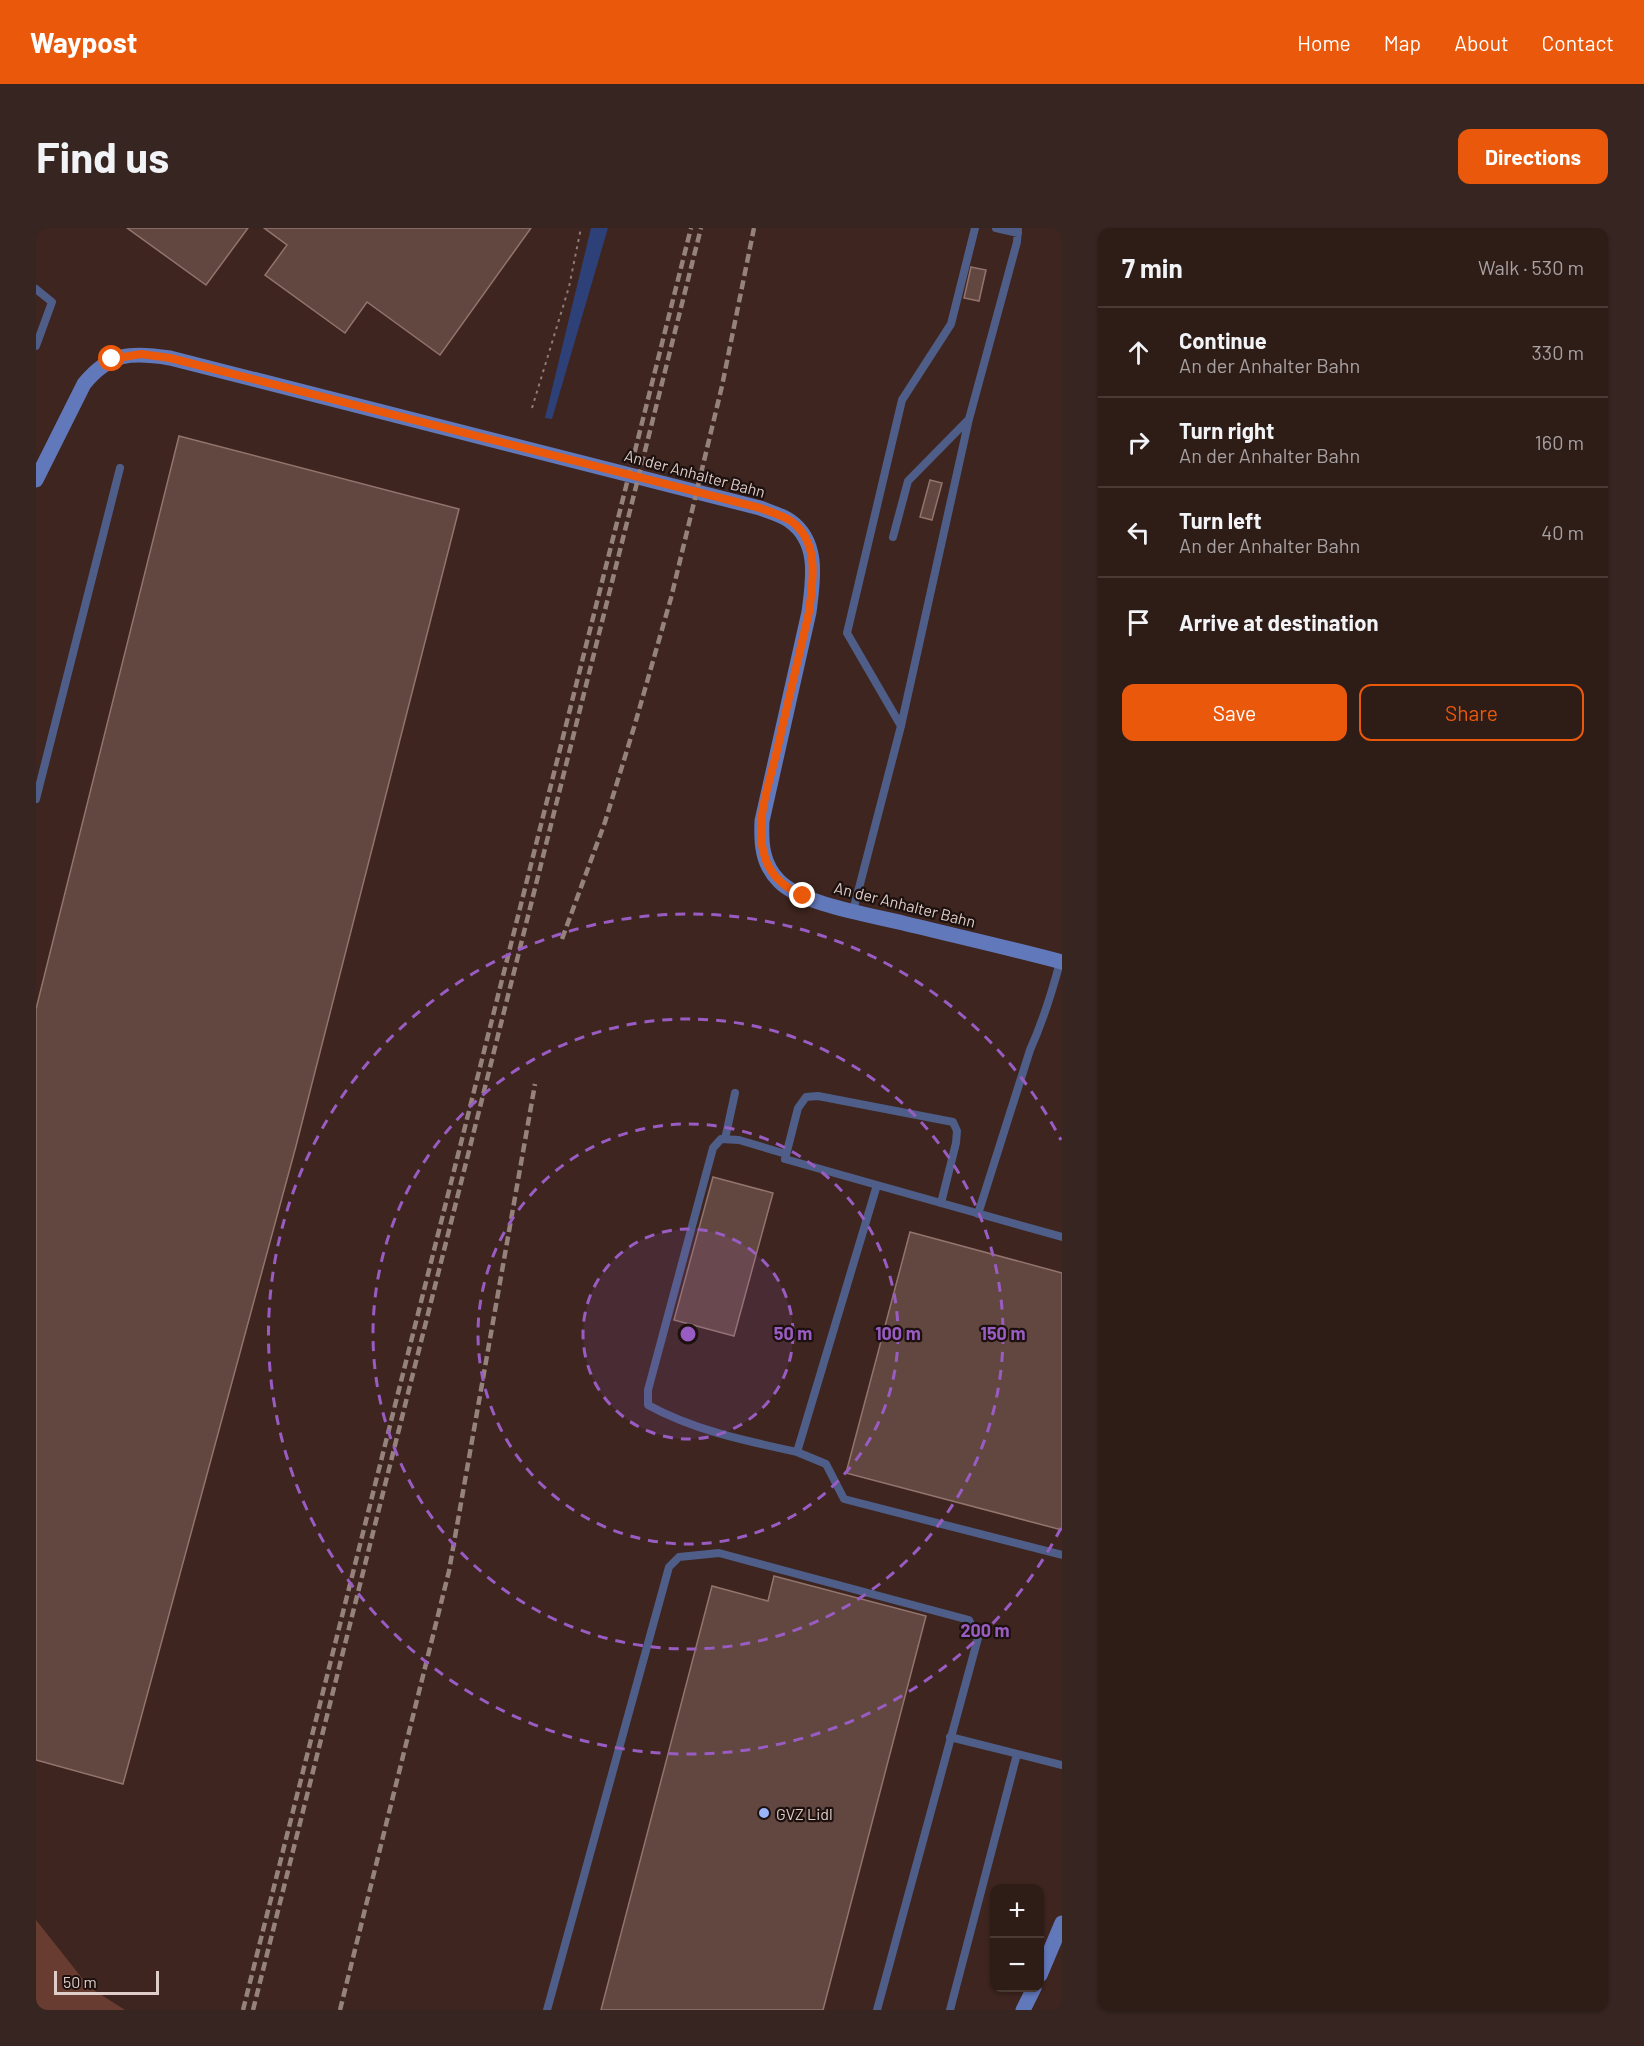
<!DOCTYPE html>
<html lang="en">
<head>
<meta charset="utf-8">
<style>
	:root { --surface:#2e1c17; --page:#362520; --text:#f1f3f6; --muted:#a7a1a1; --line:#493a36; --accent:#ea580c }
	body { margin:0; font-family:Barlow,sans-serif; background:var(--page); color:var(--text) }
	.controls { position:absolute; right:18px; bottom:18px; display:grid; overflow:hidden; border-radius:12px; box-shadow:0 2px 4px #0004 }
	.controls button { width:54px; height:54px; display:grid; place-items:center; padding:0; border:0; border-bottom:2px solid var(--line); background:var(--surface); color:var(--text); font:30px sans-serif }
	.scale { position:absolute; left:18px; bottom:15px; width:105px; box-sizing:border-box; padding-left:6px; border:3px solid #decdc9; border-top:0; font-size:16px; line-height:21px; white-space:nowrap; color:#decdc9; -webkit-text-stroke:4px #1d110f; paint-order:stroke }
	.stop { position:absolute; width:18px; height:18px; margin:-14px; border:4px solid #ea580c; border-radius:50%; background:#fff }
	.stop.end { background:#ea580c; border-color:#fff; box-shadow:0 2px 6px #0008 }
	.list { margin:0; padding:0; list-style:none }
	h2 { display:flex; justify-content:space-between; align-items:center; height:78px; margin:0; padding:0 24px; font-size:26px }
	h2 small { font-size:20px; font-weight:400; color:var(--muted) }
	.list li { display:grid; grid-template-columns:39px 1fr auto; gap:18px; align-items:center; box-sizing:border-box; height:90px; padding:0 24px; border-top:2px solid var(--line) }
	.list b { display:block; font-size:22px; white-space:nowrap }
	.list p { margin:0; font-size:20px; white-space:nowrap; color:var(--muted) }
	.list em { font-size:20px; font-style:normal; color:var(--muted) }
	.actions { display:flex; gap:12px; padding:18px 24px }
	.actions a { flex:1; padding:14px 0; border:2px solid var(--accent); border-radius:12px; text-align:center; font-size:21px; color:var(--accent) }
	.actions .main { background:var(--accent); color:#fff }
	.icon { flex:none; width:33px; height:33px; fill:none; stroke:currentColor; stroke-width:2; stroke-linecap:round; stroke-linejoin:round }
	.map { position:relative; flex:none; width:1026px; height:1782px; overflow:hidden; border-radius:12px }
	header { display:flex; align-items:center; gap:36px; box-sizing:border-box; height:84px; padding:0 30px; background:var(--accent); color:#fff }
	header strong { font-size:28px }
	nav { display:flex; gap:33px; margin-inline-start:auto; font-size:21px }
	.intro { display:flex; align-items:center; justify-content:space-between; box-sizing:border-box; height:144px; padding:0 36px }
	h1 { margin:0; font-size:42px }
	.button { padding:15px 27px; border-radius:12px; background:var(--accent); color:#fff; font-size:21px; font-weight:700 }
	main { display:flex; gap:36px; padding:0 36px }
	aside { flex:1; background:var(--surface); border-radius:12px; box-shadow:0 2px 4px #0004 }
	.map>svg:first-child { display:block }
</style>
</head>
<body>
<header>
<strong>Waypost</strong>
<nav><a>Home</a><a>Map</a><a>About</a><a>Contact</a></nav>
</header>
<div class="intro"><h1>Find us</h1><a class="button">Directions</a></div>
<main>
<div class="map">
<svg width="1026" height="1782" viewBox="0 0 1026 1782">
	<rect width="100%" height="100%" fill="#3e251f"/>
	<path fill="#693c32" d="M0,1692L53,1759L89,1782H0Z"/>
	<path fill="#2e4078" d="M555,0H572L516,191L509,190Z"/>
	<path fill="#624640" stroke="#93746d" stroke-width="1.5" d="M91,0H212L170,57Z
		M228,0H495L404,127L331,74L309,105L229,47L251,17Z
		M935,39L950,42L943,73L928,70Z
		M143,208L423,281L260,918L87,1556L0,1532V781Z
		M894,252L906,255L896,292L884,289Z
		M677,949L737,965L698,1108L638,1092Z
		M874,1004L1026,1045V1302L810,1245Z
		M738,1348L890,1388L787,1782H565L676,1358L732,1373Z"/>
	<g fill="none" stroke-linecap="round" stroke-linejoin="round">
		<path stroke="#907c77" stroke-width="2" stroke-dasharray="3 4.5" stroke-linecap="butt" d="M496,180L533,59L545,0"/>
		<path stroke="#4e5e88" stroke-width="8" d="M960,0L982,5
			M0,61L16,74L0,118
			M857,309L872,253L931,193
			M865,498L811,405L866,172L915,96L939,0
			M0,571L84,240
			M817,683L865,498L933,191L981,14L982,0
			M689,911L699,865
			M750,926L703,912L685,911L677,920L612,1162V1177C657,1202 710,1213 761,1224
			M841,957L749,931L762,880L770,869L782,868L917,894L921,903L920,915L905,975
			M942,986L994,822C1007,793 1016,764 1024,734
			M1026,1009L841,957L761,1224L790,1236L808,1271L1026,1327
			M914,1509L1026,1537
			M511,1782L633,1339L643,1329L683,1325L933,1392L942,1410L841,1782
			M914,1782L981,1526"/>
		<path stroke="#6178bb" stroke-width="15" d="M0,252L48,156C74,124 96,124 134,130L724,280C734,284 746,287 754,293C784,314 777,353 773,384L726,593C725,615 726,636 743,653C765,676 834,687 867,695C920,708 973,720 1026,734
			M1004,1747L1026,1695
			M987,1782L998,1760"/>
		<path stroke="#96827d" stroke-width="4.5" stroke-dasharray="9 4.5" stroke-linecap="butt" d="M526,711L569,594L599,496L635,370L686,158L718,0
			M207,1782L655,0
			M217,1782L665,0
			M304,1782L413,1343L499,856"/>
	</g>
	<g fill="none" stroke-linecap="round" stroke-linejoin="round">
		<path stroke="#ea580c" stroke-width="8" d="M76,131L105,126L134,130L724,280C734,284 746,287 755,293C784,314 777,353 773,384C763,428 752,473 742,518C735,551 718,592 728,626C733,647 749,660 767,668"/>
	</g>
	<circle cx="652" cy="1106" r="105" fill="#995cc2" fill-opacity=".12"/>
	<g fill="none" stroke="#995cc2" stroke-width="3" stroke-dasharray="10 8">
		<circle cx="652" cy="1106" r="105"/>
		<circle cx="652" cy="1106" r="210"/>
		<circle cx="652" cy="1106" r="315"/>
		<path d="M1025 1300A420 420 0 1 1 1025 912"/>
	</g>
	<circle fill="#9ab5fd" stroke="#1d110f" stroke-width="2" cx="728" cy="1585" r="6"/>
	<g text-anchor="middle" dominant-baseline="central" stroke-width="4.5" stroke-linejoin="round" paint-order="stroke">
		<g font-size="16" fill="#decdc9" stroke="#1d110f">
			<text transform="translate(659 245) rotate(15)">An der Anhalter Bahn</text>
			<text transform="translate(869 676) rotate(14)">An der Anhalter Bahn</text>
		</g>
		<g font-size="16" fill="#decdc9" stroke="#1d110f" text-anchor="start">
			<text x="740" y="1585">GVZ Lidl</text>
		</g>
	</g>
	<circle cx="652" cy="1106" r="9" fill="#995cc2" stroke="#1d110f" stroke-width="3"/>
	<g font-size="18" text-anchor="middle" font-weight="bold" fill="#995cc2" stroke="#1d110f" stroke-width="4.5" stroke-linejoin="round" paint-order="stroke">
		<text x="757" y="1112">50 m</text>
		<text x="862" y="1112">100 m</text>
		<text x="967" y="1112">150 m</text>
		<text x="949" y="1409">200 m</text>
	</g>
</svg>
<div class="controls">
<button>+</button>
<button>−</button>
</div>
<div class="scale">50 m</div>
<div class="stop" style="left:76px;top:131px"></div>
<div class="stop end" style="left:767px;top:668px"></div>
</div>
<aside>
<h2>7 min<small>Walk · 530 m</small></h2>
<ul class="list">
<li><svg class="icon" aria-label="ahead" viewBox="0 0 24 24"><path d="M12 20V5M6 11l6-6 6 6"/></svg><div><b>Continue</b><p>An der Anhalter Bahn</p></div><em>330 m</em></li>
<li><svg class="icon" aria-label="right" viewBox="0 0 24 24"><path d="M7 20v-9h11M14 6l5 5-5 5"/></svg><div><b>Turn right</b><p>An der Anhalter Bahn</p></div><em>160 m</em></li>
<li><svg class="icon" aria-label="left" viewBox="0 0 24 24"><path d="M17 20v-9H6M10 6l-5 5 5 5"/></svg><div><b>Turn left</b><p>An der Anhalter Bahn</p></div><em>40 m</em></li>
<li><svg class="icon" aria-label="arrive" viewBox="0 0 24 24"><path d="M6 21V4h12l-3 4 3 4H6"/></svg><div><b>Arrive at destination</b></div></li>
</ul>
<div class="actions"><a class="main">Save</a><a>Share</a></div>
</aside>
</main>
</body>
</html>
